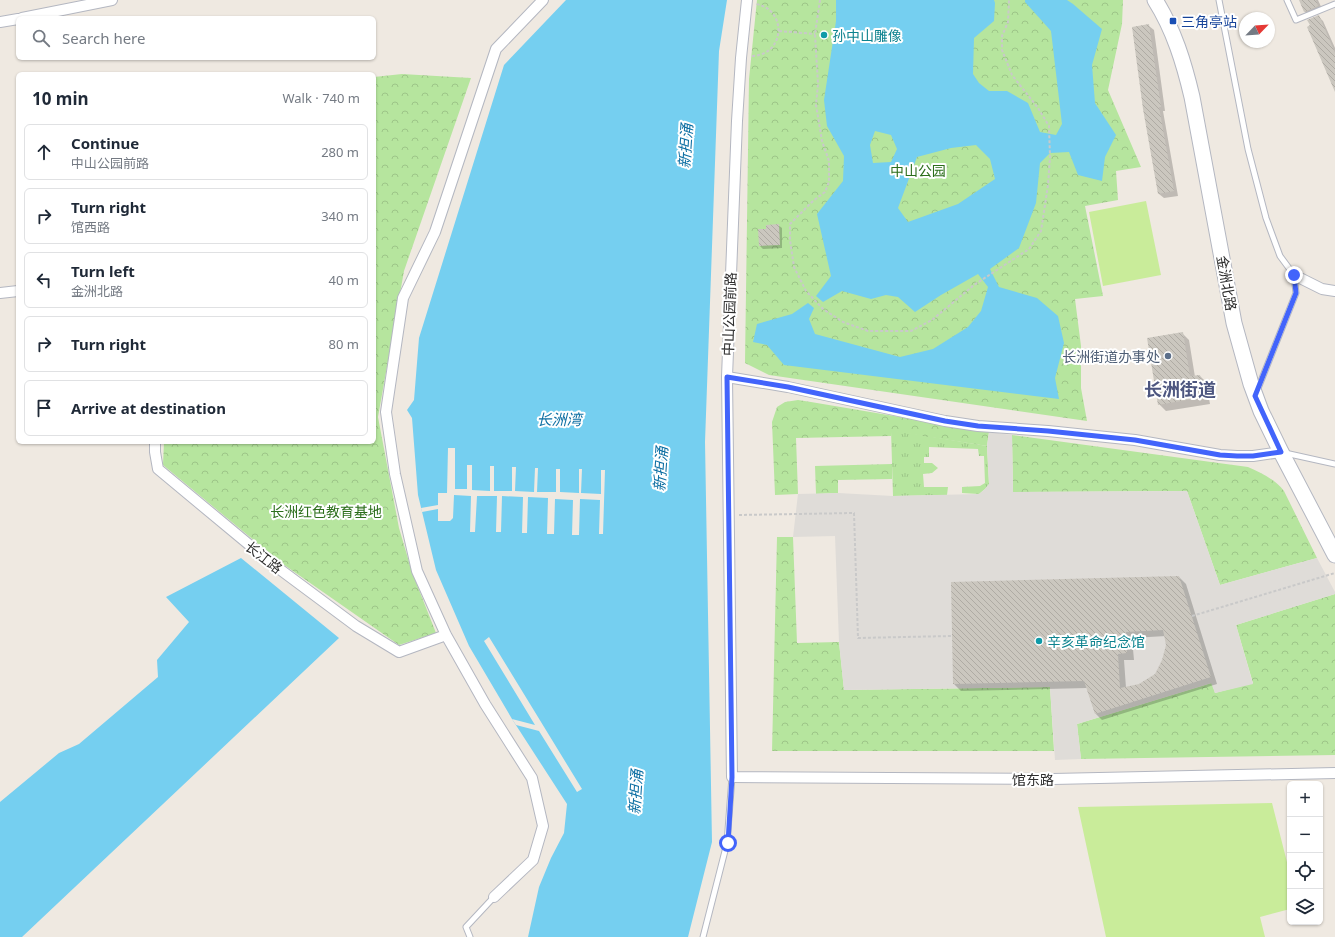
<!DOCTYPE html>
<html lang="en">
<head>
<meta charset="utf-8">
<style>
	:root { --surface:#fff; --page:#f2f2f3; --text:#1f2937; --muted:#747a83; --line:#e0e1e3 }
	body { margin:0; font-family:"Noto Sans","Noto Sans SC",sans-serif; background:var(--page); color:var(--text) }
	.controls { position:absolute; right:12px; bottom:12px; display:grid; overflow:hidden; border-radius:6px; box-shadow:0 1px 3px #0004 }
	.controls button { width:36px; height:36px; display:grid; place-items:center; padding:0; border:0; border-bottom:1px solid var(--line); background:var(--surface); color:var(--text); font:20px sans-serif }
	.compass { position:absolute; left:1239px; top:12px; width:36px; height:36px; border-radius:50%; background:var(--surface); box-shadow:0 1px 3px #0004; rotate:65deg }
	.stop { position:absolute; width:12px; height:12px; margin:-9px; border:3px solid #4264fb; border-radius:50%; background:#fff }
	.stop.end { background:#4264fb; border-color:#fff; box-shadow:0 1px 4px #0008 }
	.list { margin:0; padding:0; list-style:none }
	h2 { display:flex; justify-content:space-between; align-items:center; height:52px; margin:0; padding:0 16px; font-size:17px }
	h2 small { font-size:13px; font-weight:400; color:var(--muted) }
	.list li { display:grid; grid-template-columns:26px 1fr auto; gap:12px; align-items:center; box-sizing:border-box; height:56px; margin:0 8px 8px; padding:0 8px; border:1px solid var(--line); border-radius:6px }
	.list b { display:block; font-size:15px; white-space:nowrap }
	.list p { margin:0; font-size:13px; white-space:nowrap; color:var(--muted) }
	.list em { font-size:13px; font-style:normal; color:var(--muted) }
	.icon { flex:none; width:22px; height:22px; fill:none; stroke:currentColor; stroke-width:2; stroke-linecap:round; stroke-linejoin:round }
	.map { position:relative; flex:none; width:1335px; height:937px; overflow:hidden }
	.search { position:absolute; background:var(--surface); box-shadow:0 1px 3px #0004; left:16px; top:16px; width:360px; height:44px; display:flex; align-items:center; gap:10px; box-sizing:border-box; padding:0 14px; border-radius:6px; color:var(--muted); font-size:15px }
	.panel { position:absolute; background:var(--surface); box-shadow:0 1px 3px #0004; left:16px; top:72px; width:360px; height:372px; border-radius:6px }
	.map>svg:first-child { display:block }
</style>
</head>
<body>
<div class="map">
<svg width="1335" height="937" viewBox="0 0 1335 937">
	<defs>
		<pattern id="grass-tufts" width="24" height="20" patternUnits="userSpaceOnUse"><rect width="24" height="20" fill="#b6e59e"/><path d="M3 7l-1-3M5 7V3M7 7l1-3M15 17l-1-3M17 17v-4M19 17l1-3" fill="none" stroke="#9dc588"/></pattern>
		<pattern id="forest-crowns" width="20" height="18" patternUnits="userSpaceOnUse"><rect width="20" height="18" fill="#b6e59e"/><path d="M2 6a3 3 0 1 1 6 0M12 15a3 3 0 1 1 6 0" fill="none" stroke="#9dc588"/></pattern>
		<pattern id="building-back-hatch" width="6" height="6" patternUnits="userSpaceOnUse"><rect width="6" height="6" fill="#cbc7bf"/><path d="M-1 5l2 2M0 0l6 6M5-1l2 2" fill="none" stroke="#afaba4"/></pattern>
	</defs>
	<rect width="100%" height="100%" fill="#efe9e1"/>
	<path fill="url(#grass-tufts)" d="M891,430L987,446L989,484L985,489L979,494L962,493V487L980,486L985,483L984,456H979L978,449L929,447V457H924V463H932L938,468L932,473L923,474L924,487H948L947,495L893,496Z"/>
	<path fill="url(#forest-crowns)" d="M757,0H1123L1122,24L1108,90L1141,167L1116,171L1118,200L1085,206L1103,296L1075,299L1081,346V388L1087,421L769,375L745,363L749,79Z
		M402,74L471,78L404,271L378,417L399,528L412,572L436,633L399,645L280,562L163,465L164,442H374V77Z
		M798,400L811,402L989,432L987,446L892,431L891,436L796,438L798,494L775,495L772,422L777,407L785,402Z
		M1012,435L1248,467C1261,473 1275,479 1284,491L1317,558L1220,585L1187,491L1013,492Z
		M892,464V479L838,480V493L816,494L815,466Z
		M777,537H793L797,643L839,642L844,690L1050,687L1054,751H772Z
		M1335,594V755L1081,759L1077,724L1212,683L1215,693L1253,683L1236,625Z"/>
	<path fill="#c9ec9a" d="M1146,201L1161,275L1103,286L1089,212Z
		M1272,803L1290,874V909L1260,917L1265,937H1106L1078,807Z"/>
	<path fill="#dfdcd8" d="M989,432L1012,435L1013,492L1187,491L1220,585L1317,558L1335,592V594L1236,625L1253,684L1215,693L1211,683L1077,724L1081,759L1055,760L1050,687L844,690L839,642L835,536L793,537L798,494L838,493L893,496L979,494L985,489L989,484L987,446Z"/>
	<path fill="#75cff0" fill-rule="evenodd" d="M566,0H727L719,51L705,442L712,842L688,937H528L539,887L551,858L564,833L567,804L512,719L469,646L436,570L418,495L412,418L407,410L414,400L419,338L504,65Z
		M836,0H994L995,3L994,21L974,38L973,74L979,83L989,91H1007L1028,103L1040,132L1056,135L1062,124L1051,31L1025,2V0H1067L1073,4L1102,29L1092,65L1095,103L1116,135L1105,157L1102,181L1078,175L1069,152L1050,153L1040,163L1036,203L1019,248L990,269L999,287L1037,298L1058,316L1064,343L1055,378L1059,399L784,365L767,345L753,342L757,324L792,314L808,303L814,308L809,319L815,334L900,357L933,349L968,327L981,311L988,287L978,274L941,295L915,312L898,297L886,295L871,299L842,291L823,302L816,296L831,276L817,214L843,181L844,156L827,126L824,100L836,21ZM875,131L891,135L897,149L891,162L873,163L870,145ZM976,145L990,159L995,179L958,204L908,222L898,208L917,157L951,148Z
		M241,558L339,638L22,937H0V802L59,753L79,744L158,677L157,660L189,622L166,597Z"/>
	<path fill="#efe9e1" d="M448,448H455V489H467V465H472V490L490,491V466H494V491H512V467H516L515,491L534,492L535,468H538L537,492H556V469H560V492L579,493V469H582L581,493L601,494V470H605L603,534H599L600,500L580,499L579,535H572L573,500L555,499L554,534H547L548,498L528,497L527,533H522L523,497L502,496L501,532H496L497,496H477L475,532H470L471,496L454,495L453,518L450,521H438V509L422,512L421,508L438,505V493H447Z
		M489,637L582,789L577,792L539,731L516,725L512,719L535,725L484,641Z"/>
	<path fill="#0003" fill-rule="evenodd" d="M1300,0H1318L1323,11L1310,17L1305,12Z
		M1318,16L1323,21L1335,48V84L1311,26Z
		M1149,26L1154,30L1165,111H1163L1178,196L1164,198L1159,194Z
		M778,225L782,228V248L763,249L760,246Z
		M1182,333L1189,340L1195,377L1200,376L1206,382L1210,404L1166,411L1159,404Z
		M1179,577L1186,584L1217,684L1102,720L1095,713L1087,688L961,691L954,684ZM1166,636L1167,646L1163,660L1156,675L1139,685L1126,688L1124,660H1134L1132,638Z"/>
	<path fill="url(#building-back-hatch)" fill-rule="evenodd" d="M1299,0H1316L1318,6L1304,12Z
		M1319,15L1335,53V92L1307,27L1310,25L1307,20Z
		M1149,24L1161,107H1159L1174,191L1158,194L1143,109L1132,27Z
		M779,224L780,245L759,246L758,229H766V225Z
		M1183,332L1190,376L1200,375L1204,397L1158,405L1147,338Z
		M1179,576L1211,677L1095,714L1084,681L953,684L951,582ZM1163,630L1166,645L1162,660L1155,674L1139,684L1120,688L1118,654L1127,653L1126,632Z"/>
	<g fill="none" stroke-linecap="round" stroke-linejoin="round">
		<defs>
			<path id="service" d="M1219,0L1248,149L1266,218L1280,256L1294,275L1296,293L1257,391
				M1287,0L1296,20L1335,4
				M1285,453L1335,464
				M470,937L466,927L494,897
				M703,937L727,843L732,777"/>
			<path id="minor" d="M747,0L741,58L737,121L727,377L732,777L1053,779L1335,773
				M22,18L112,0
				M0,22L18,19
				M1294,275L1322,289L1335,291
				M0,293L18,291
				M727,377L788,387L945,421L978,426L1048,431L1135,440L1220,455L1237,456H1253L1281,452
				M155,442V452L158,469L270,562L356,626L399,652L446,635
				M494,897L533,860L543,826L532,778L485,704L446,635L417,571L395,474L386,412L403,298L435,232L496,49L543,0"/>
			<path id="secondary" d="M1155,0C1174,30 1184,63 1192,97L1234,323L1251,384L1261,411L1281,452L1335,555"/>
		</defs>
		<use href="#service" stroke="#b4b7c1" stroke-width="7"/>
		<use href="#minor" stroke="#b4b7c1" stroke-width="12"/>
		<use href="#secondary" stroke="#b4b7c1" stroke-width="17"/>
		<path stroke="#c9c9c9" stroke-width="2" stroke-dasharray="3 2" stroke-linecap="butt" d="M820,0L815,34L818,84L816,105L822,141L829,161V182L825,192L813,201L790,224V240L794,267L806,291L823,309L843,322L868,331H911L932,320L974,285L1029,249L1041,231L1048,185L1050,157L1049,126L1038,108L1012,75L1002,50V36L1008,22L1009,0
			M779,31L815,34
			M752,56C785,55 788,10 756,4
			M739,515L854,513L858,638L952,636
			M1192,616L1335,573"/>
		<use href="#service" stroke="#fff" stroke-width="5"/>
		<use href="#minor" stroke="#fff" stroke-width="10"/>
		<use href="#secondary" stroke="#fff" stroke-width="15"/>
	</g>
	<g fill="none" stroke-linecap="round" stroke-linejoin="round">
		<path stroke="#4264fb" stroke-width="5" d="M728,843L732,777L727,377L788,387L945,421L978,426L1048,431L1135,440L1220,455L1237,456H1253L1281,452L1255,396L1296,293L1294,275"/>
	</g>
	<rect fill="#1a4fb4" stroke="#fff" stroke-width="1.5" x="1169" y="17" width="8" height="8" rx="2"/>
	<g fill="#0f9aa8" stroke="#fff" stroke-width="1.5">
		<circle cx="824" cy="35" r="4"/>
		<circle cx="1039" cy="641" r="4"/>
	</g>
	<circle fill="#5c6f8a" stroke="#fff" stroke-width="1.5" cx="1168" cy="356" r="4"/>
	<g text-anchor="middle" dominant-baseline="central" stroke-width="4" stroke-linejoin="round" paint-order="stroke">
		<g font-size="14" fill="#164399" stroke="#fff" text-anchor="start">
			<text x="1181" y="21">三角亭站</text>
		</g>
		<g font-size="14" fill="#0d838f" stroke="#fff" text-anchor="start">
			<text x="832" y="35">孙中山雕像</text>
			<text x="1047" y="641">辛亥革命纪念馆</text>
		</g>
		<g font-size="14" fill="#2c6e1b" stroke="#fff">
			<text x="918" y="170">中山公园</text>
			<text x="326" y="511">长洲红色教育基地</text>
		</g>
		<g font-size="14" fill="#2e2e2e" stroke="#fff">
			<text transform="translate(1227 283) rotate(80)">金洲北路</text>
			<text transform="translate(729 314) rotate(-88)">中山公园前路</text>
			<text transform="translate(264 557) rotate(38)">长江路</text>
			<text x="1033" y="779">馆东路</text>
		</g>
		<g font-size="14" fill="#4e5e75" stroke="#fff" text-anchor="end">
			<text x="1160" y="356">长洲街道办事处</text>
		</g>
		<g font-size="15" font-style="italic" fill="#0d6fa3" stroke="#fff">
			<text transform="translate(685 146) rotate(-86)">新担涌</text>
			<text x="559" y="419">长洲湾</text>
			<text transform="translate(660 469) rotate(-86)">新担涌</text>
			<text transform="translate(635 792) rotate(-86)">新担涌</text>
		</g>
		<g font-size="18" font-weight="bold" fill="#4d5680" stroke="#fff">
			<text x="1180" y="389">长洲街道</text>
		</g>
	</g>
</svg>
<div class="controls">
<button>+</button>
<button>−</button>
<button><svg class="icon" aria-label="locate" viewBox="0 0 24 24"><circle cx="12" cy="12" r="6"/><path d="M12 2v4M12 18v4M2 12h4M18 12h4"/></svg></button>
<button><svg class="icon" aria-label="layers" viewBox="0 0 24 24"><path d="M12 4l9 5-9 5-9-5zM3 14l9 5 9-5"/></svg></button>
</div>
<svg class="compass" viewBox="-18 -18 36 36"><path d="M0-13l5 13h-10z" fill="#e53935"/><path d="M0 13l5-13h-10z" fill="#747a83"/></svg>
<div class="stop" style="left:728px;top:843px"></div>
<div class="stop end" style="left:1294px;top:275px"></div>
<div class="search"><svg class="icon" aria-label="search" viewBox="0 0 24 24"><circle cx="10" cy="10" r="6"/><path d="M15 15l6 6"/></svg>Search here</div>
<section class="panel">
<h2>10 min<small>Walk · 740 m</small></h2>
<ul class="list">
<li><svg class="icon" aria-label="ahead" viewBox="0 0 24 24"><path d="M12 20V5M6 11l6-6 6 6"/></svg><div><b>Continue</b><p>中山公园前路</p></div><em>280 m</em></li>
<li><svg class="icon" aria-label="right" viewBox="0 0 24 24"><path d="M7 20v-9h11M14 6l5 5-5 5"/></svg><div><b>Turn right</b><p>馆西路</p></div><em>340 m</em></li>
<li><svg class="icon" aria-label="left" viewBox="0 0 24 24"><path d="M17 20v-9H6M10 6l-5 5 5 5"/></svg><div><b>Turn left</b><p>金洲北路</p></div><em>40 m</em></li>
<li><svg class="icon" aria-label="right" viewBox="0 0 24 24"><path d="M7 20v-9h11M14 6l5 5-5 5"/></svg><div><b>Turn right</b></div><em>80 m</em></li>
<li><svg class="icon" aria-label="arrive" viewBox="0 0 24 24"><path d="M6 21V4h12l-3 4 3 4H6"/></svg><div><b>Arrive at destination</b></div></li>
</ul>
</section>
</div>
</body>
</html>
